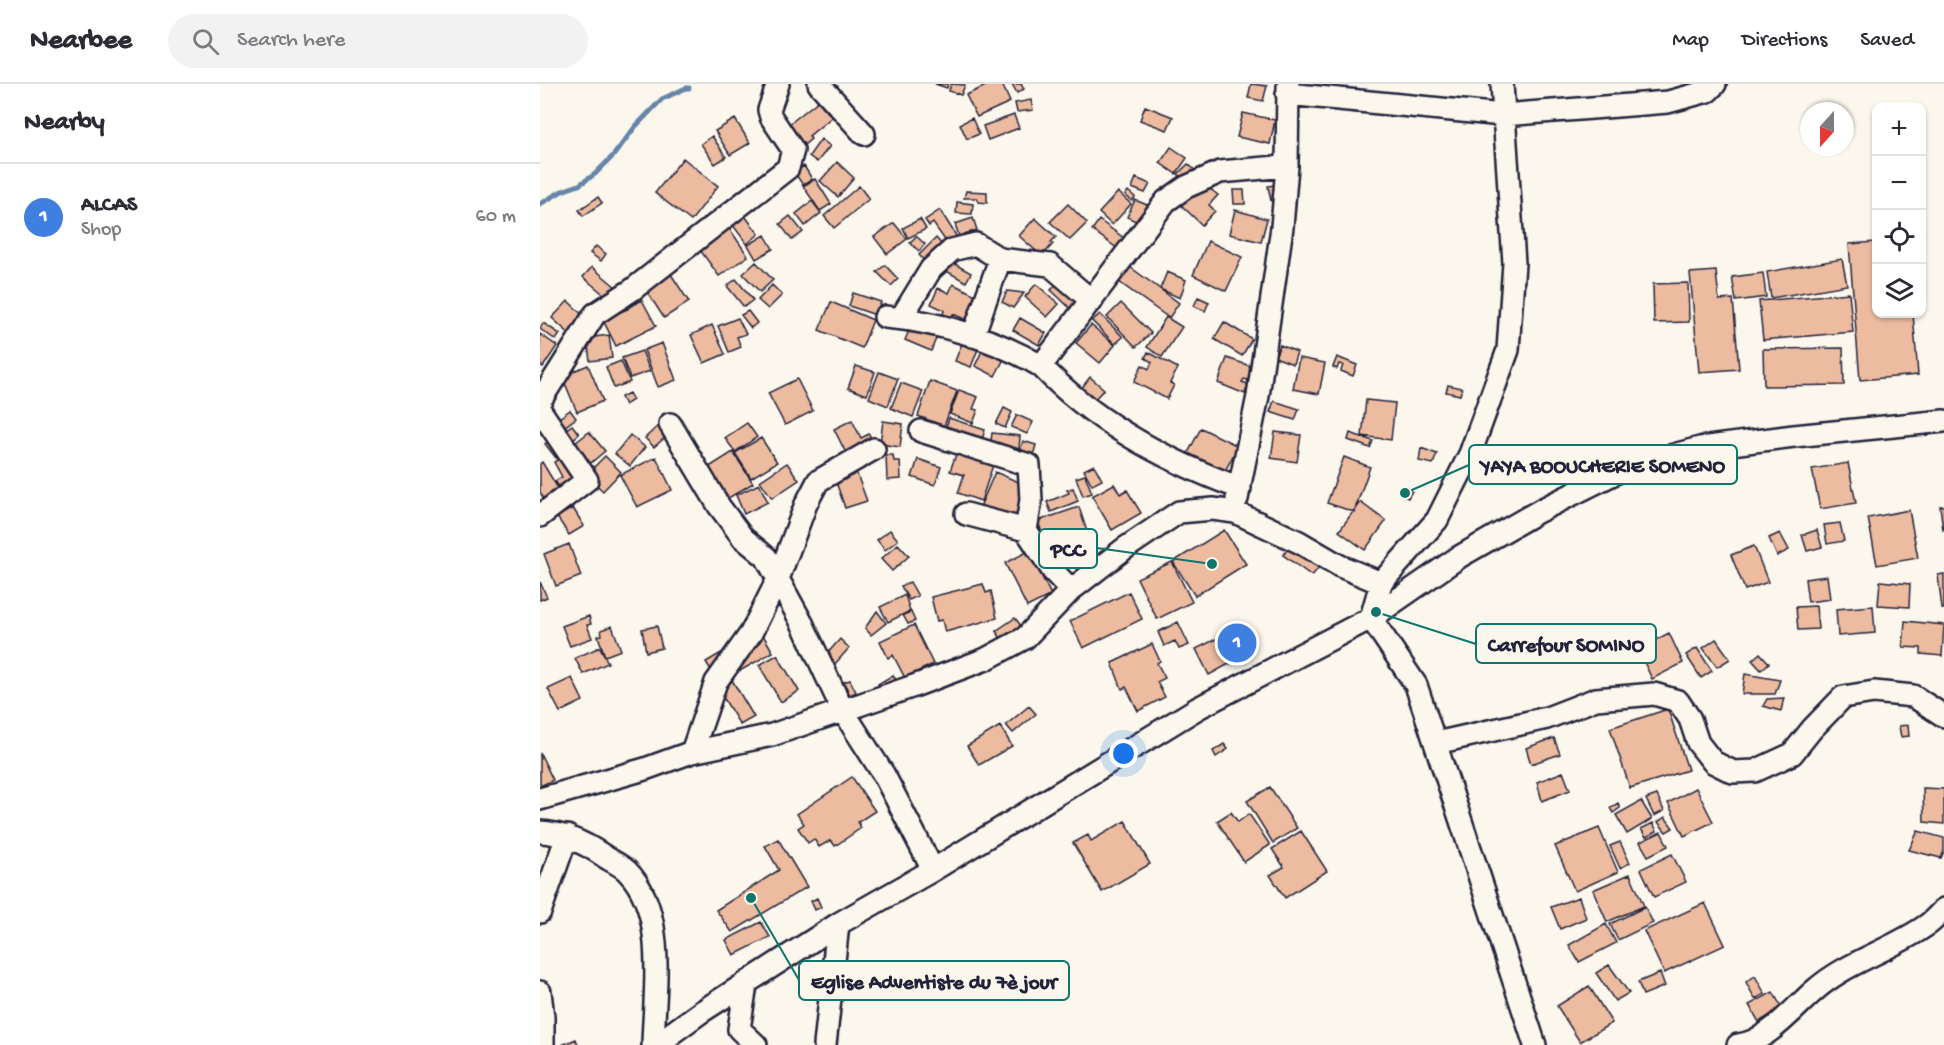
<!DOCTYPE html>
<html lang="en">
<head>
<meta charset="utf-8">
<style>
	:root { --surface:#fff; --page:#f2f2f3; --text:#2b2b33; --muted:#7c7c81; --line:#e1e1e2; --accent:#1f6fb2 }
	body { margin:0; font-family:"Gochi Hand",sans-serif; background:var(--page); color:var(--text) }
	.controls { position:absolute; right:18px; top:18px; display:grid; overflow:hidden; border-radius:12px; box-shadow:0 2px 4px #0004 }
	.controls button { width:54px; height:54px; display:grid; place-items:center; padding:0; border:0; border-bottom:2px solid var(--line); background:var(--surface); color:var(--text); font:30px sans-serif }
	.compass { position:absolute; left:1260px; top:18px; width:54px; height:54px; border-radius:50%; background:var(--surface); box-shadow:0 2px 4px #0004; rotate:201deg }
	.you { position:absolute; left:584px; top:670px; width:21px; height:21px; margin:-15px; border:4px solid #fff; border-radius:50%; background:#1a73e8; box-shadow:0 0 0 9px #1a73e833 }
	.badge { display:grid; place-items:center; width:39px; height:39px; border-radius:50%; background:var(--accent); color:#fff; font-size:20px; font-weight:700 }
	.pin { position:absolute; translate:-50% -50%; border:3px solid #fff; box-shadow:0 2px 6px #0006 }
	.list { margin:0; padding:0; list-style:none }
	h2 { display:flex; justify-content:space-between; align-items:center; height:78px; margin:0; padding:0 24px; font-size:26px }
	h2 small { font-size:20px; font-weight:400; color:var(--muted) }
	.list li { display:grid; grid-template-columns:39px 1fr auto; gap:18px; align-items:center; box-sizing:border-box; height:108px; padding:0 24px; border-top:2px solid var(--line) }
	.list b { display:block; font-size:22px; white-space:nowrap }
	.list p { margin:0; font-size:20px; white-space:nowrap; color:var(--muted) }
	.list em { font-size:20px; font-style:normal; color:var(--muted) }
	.icon { flex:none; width:33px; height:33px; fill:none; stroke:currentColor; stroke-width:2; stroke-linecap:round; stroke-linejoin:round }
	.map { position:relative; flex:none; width:1404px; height:961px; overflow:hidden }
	header { display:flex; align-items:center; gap:36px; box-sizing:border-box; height:84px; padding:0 30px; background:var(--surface); border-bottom:2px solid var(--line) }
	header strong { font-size:28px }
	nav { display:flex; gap:33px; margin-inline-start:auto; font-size:21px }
	.search { width:420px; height:54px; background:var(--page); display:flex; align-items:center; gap:15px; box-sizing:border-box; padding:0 21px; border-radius:33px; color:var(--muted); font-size:22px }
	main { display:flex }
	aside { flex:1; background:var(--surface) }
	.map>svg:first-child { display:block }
</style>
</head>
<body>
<header>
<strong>Nearbee</strong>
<div class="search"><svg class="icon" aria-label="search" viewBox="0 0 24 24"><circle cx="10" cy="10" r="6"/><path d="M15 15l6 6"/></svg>Search here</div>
<nav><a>Map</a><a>Directions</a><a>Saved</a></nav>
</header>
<main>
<aside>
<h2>Nearby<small></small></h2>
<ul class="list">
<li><span class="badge" style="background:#3f7fe0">1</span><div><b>ALCAS</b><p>Shop</p></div><em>60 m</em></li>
</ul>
</aside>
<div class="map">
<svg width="1404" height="961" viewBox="0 0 1404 961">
	<rect width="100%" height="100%" fill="#fbf7ec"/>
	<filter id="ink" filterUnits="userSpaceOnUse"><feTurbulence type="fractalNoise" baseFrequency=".0167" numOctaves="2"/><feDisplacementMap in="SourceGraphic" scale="12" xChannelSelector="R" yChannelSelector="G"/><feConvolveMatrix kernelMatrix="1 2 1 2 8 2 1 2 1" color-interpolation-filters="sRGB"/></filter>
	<g filter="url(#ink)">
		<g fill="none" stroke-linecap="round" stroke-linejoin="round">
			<path stroke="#6685a8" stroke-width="5" d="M0,120L22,107L39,101L55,90L73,72L95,43L122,15L146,4H149"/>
		</g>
		<path fill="#edbb9f" stroke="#22223b" stroke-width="1.5" d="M395,0H408L407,4Z
			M411,0L425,1L421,11L409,7Z
			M450,0H462L470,18L437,33L426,11Z
			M472,0H481L484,5L477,9Z
			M711,0L727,2L723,17L708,14Z
			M491,16L493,26L477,28L475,19Z
			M278,17L292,33L269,52L271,55L264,61L248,41Z
			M605,22L633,33L627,46L600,36Z
			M703,29L735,36L730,60L697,53Z
			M474,31L479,44L448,56L443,42Z
			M432,34L439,50L427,55L420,40Z
			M195,35L210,59L190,71L175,47Z
			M172,52L186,73L175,80L161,60Z
			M281,55L290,62L277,78L269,72Z
			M631,63L647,74L636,90L620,79Z
			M143,74L178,102L151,137L115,109Z
			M297,78L314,94L298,113L280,97Z
			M648,80L656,87L646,97L638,90Z
			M264,82L272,95L263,101L254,88Z
			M596,94L610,100L605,109L592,104Z
			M275,95L291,120L280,127L263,102Z
			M662,99L678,111L669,121L675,127L662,141L640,120Z
			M740,100L742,115L731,117L728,102Z
			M319,102L329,115L294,144L284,132Z
			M693,106H704L705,120H694Z
			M426,107L447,108V119L439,118L437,114H424Z
			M588,107L595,113L592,117L585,111Z
			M578,108L591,120L572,141L559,129Z
			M58,113L62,119L43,132L39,126Z
			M595,116L612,123L604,141L587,133Z
			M272,117L281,129L265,142L256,130Z
			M417,118L433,120L432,130L416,129Z
			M528,120L547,139L530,156L510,138Z
			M400,126L417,153L407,159L393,139L389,142L385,136Z
			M695,126L727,135L721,158L689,150Z
			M201,127L219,150L207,160L189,136Z
			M250,132L263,148L252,156L240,140Z
			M433,134L437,146L419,152L415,140Z
			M495,134L516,153L511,158L513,160L502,172L479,152Z
			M380,135L386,145L368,154L363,144Z
			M559,136L588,157L581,167L552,146Z
			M185,138L208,172L179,192L155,159Z
			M354,139L367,155L347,170L334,153Z
			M225,151L233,165L216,175L208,161Z
			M376,152L385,160L379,167L370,159Z
			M396,154L402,161L385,177L379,171Z
			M668,157L702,173L686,207L653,191Z
			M1336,158V230H1373L1378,291L1320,296L1309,160Z
			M56,162L66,170L61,177L50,169Z
			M404,174L431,189L426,198L399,183Z
			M1302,175L1307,201L1231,214L1227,188Z
			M216,178L233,196L220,208L203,190Z
			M345,181L358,195L351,202L337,188Z
			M52,183L76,203L67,213L43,193Z
			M590,183L639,219L629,234L579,198Z
			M127,184L149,218L124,234L102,200Z
			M1176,187L1179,216L1193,215L1199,285L1159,288L1150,189Z
			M627,188L646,196L640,214L620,205Z
			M1223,189L1226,213L1196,217L1192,193Z
			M196,195L213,216L204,223L187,202Z
			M519,198L540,216L531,225L511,206Z
			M1148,199L1149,238L1114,239L1113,200Z
			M413,200L438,212L427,236L413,230L410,238L402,235L404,226L391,220L398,204L409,209Z
			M496,200L519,220L507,233L485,213Z
			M232,201L242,211L228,225L218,216Z
			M467,207L484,209L473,224L462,218Z
			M313,209L341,218L336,231L309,222Z
			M1309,209L1313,248L1223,256L1219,217Z
			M658,213L669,218L665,227L654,222Z
			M102,216L116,242L76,262L62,234L75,228L78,229L88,225L89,223Z
			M28,217L48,236L33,253L12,234Z
			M291,218L333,236L322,264L279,246Z
			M581,219L611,249L596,263L567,233Z
			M208,227L217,239L211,244L201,231Z
			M560,230L583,253L575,260L552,237Z
			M626,233L642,243L622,273L607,263Z
			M198,234L206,250L197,253L201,263L189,268L178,242Z
			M480,234L506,249L499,261L473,246Z
			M684,238L712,255L702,272L674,255Z
			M3,239L20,250L16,256L0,245Z
			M172,241L185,270L164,279L151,251Z
			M551,241L575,261L560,279L536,259Z
			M371,242L397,252L391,267L365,256Z
			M0,250L17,262L3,283L0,281Z
			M69,251L72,274L50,277L47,254Z
			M122,259L136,296L118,303L104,266Z
			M422,259L438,265L431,283L415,277Z
			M740,261L757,268L753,280L735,273Z
			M1303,264L1304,301L1224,302L1223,265Z
			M102,267L110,287L90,294L82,274Z
			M442,267L464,275L455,292L435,282Z
			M608,268L638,284L630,299L634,301L627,315L594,298L602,281L609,285L612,278L605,274Z
			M797,273L817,281L813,292L801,287L803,281L799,280L797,285L793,283Z
			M687,274L713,283L708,296L704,295L702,298L708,300L705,310L678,299Z
			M759,274L785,279L779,310L753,305Z
			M81,277L90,298L74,304L66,283Z
			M48,281L63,317L37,328L22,292Z
			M316,282L335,288L327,311L308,304Z
			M339,288L358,295L348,322L329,314Z
			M550,293L564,305L554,316L541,305Z
			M257,295L273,327L245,341L228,309Z
			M390,297L417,307L404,342L378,332Z
			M361,299L383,307L373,333L351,324Z
			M908,301L922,304L920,311L906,308Z
			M419,306L438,313L433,325L438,326L433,339L410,330Z
			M89,309L93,316L85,321L81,313Z
			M826,316L855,319L851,356L822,352Z
			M734,317L759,325L755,336L730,328Z
			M464,324L472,328L465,344L456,340Z
			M30,326L36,334L20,346L14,338Z
			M477,331L493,338L487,350L471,343Z
			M409,334L445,346L440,361L404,349Z
			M312,336L321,354L329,350L332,356L306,369L294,345Z
			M343,337L363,340L360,363L340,360Z
			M207,339L217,353L195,368L185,354Z
			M32,341L39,350L29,359L21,349Z
			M119,341L128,351L114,363L105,354Z
			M661,344L698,362L685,387L648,369Z
			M49,348L65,367L46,383L30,363Z
			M735,348L761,351L757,378L731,374Z
			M452,349L480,352L479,366L450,364Z
			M810,349L833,357L830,364L808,356Z
			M90,351L105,363L90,382L75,370Z
			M13,354L24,368L16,374L5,360Z
			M221,354L237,378L211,394L195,369Z
			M483,357L496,361L493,372L480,368Z
			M881,364L897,370L893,380L879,377Z
			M418,365L454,378L441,417L418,409L424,391L410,387Z
			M193,368L213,399L182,418L163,387Z
			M27,370L40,392L20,404L15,397L22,393L14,378Z
			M346,371H353L354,377H360L361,395L347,396Z
			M65,372L81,388L63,407L46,391Z
			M116,373L132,406L97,423L80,391Z
			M804,373L830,383L814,428L787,419Z
			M378,375L401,383L395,401L372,393Z
			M2,378L19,406L4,415L0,408V380Z
			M247,379L259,396L232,414L220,397Z
			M1308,379L1316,419L1280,425L1272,385Z
			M554,381L562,396L552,401L544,386Z
			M315,385L327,417L305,424L294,392Z
			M455,388L488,402L473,439L460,431L440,423Z
			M545,391L552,409L543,412L536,394Z
			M219,400L228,418L204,430L196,411Z
			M574,400L580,410L587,406L601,429L572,446L552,412Z
			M864,402L872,407L868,414L860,410Z
			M533,404L538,417L511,428L507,418L529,409L527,406Z
			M820,418L846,437L825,466L799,447Z
			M1400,422H1404V445L1403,446Z
			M539,423L550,457L526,465L524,459L507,464L498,437Z
			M33,424L44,442L29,451L17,433Z
			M1369,426L1378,474L1337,481L1328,434Z
			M1300,439L1304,457L1287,460L1284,441Z
			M350,446L358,456L345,466L337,456Z
			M684,446L706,480L655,512L633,478Z
			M1277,446L1282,463L1267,467L1262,451Z
			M1240,449L1249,466L1237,472L1229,454Z
			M29,460L41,492L16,502L4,470Z
			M358,460L369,472L352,487L341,475Z
			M751,461L779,483L772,492L743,471Z
			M1214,462L1228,498L1205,506L1191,471Z
			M489,467L511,511L487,523L465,479Z
			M632,478L652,518L617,535L597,494Z
			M1404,490V525H1402L1398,491Z
			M1287,492L1290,515L1268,518L1265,495Z
			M1340,497L1370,500L1369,523L1338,521Z
			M0,498L7,513L0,516Z
			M370,498L378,512L369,516L361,502Z
			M443,500L446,509L451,507L457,534L405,548L402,536L397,537L391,513Z
			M589,508L602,535L543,564L530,537Z
			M365,511L370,527L348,538L340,523Z
			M1276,522L1278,545L1258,546L1256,523Z
			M1333,522L1335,549L1298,552L1296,525Z
			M337,527L346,539L331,551L325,544Z
			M371,528L375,537L368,540L363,531Z
			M49,532L51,540L47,541L52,554L30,562L22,542Z
			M475,534L482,543L462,556L456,547Z
			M1365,537L1404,541L1402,572L1381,570V564L1363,563Z
			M638,538L649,561L639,565L635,557L624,562L618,548Z
			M374,541L393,580L365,594L353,571L348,574L340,557Z
			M72,542L81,566L65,572L58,552L62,551L61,546Z
			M117,542L122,564L106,568L102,545Z
			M698,544L711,568L669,591L656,565Z
			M220,546L233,568L179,599L166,578Z
			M1129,549L1143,579L1112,595L1098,565Z
			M300,555L309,564L295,580L286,571Z
			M1176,555L1190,575L1177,583L1163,564Z
			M612,560L620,577L617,579L625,594L617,598L625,613L598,627L586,603L582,605L572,579Z
			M60,563L68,579L43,590L35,574Z
			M1157,564L1172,587L1161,594L1146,571Z
			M1220,569L1229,579L1221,586L1212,576Z
			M237,571L259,607L241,618L219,581Z
			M1205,590L1240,596L1235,610H1202Z
			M353,591L359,601L344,609L338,600Z
			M32,594L43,617L20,628L8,605Z
			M192,596L214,633L200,641L178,605Z
			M310,596L316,608L310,611L304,598Z
			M1244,614L1241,627L1223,622L1227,615Z
			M489,622L496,630L473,649L466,641Z
			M1128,625L1148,686L1090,704L1070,644Z
			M1368,641L1369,652L1361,653L1359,642Z
			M460,642L472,662L439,681L427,662Z
			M1014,654L1020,670L991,680L986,664Z
			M684,660L688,665L676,673L673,667Z
			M0,669L13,696L0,702Z
			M1023,688L1030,706L1002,717L997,698Z
			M312,693L335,727L318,738L321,744L295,762L291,756L279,763L274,755L268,759L258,744L264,740L257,730Z
			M730,703L757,744L733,759L707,717Z
			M1156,704L1173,738L1144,752L1128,719Z
			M1383,704L1404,705V740L1384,738Z
			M1117,711L1124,727L1114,732L1106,715Z
			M1101,717L1112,735L1087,750L1076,731Z
			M1078,719L1080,724L1073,729L1070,724Z
			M691,728L698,738L709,730L730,761L704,778L677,737Z
			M1125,733L1133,744L1126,748L1118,738Z
			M585,737L610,780L562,808L533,759L548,751L551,757Z
			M1113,739L1117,747L1106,753L1101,745Z
			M1059,744L1078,788L1035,807L1015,762Z
			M761,747L787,787L745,814L730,791L744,783L732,765Z
			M1378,747L1404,754V767L1401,774L1369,766Z
			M1121,748L1128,762L1108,772L1100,758Z
			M238,755L267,803L192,848L176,826L239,786L225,762Z
			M1080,758L1090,779L1080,784L1070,762Z
			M1132,770L1146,798L1114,813L1101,785Z
			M1090,790L1104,822L1067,838L1053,806Z
			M1039,813L1046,834L1020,845L1011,823Z
			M277,814L281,823L275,826L271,817Z
			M1165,819L1185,861L1124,889L1104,847Z
			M1105,823L1113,839L1078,856L1070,840Z
			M221,838L230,853L194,871L186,856Z
			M1066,840L1076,859L1039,878L1029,861Z
			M1069,881L1089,909L1075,917L1056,889Z
			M1120,889L1125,902L1103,911L1098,898Z
			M1215,892L1225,910L1215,915L1206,898Z
			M1049,902L1072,939L1040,958L1017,922Z
			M1233,908L1242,924L1219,938L1209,921Z
			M36,955L38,961H22Z"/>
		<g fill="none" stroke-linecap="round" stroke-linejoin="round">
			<defs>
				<path id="minor" d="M279,0L324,50
					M962,0L974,179L968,266L930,370L897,436L841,499L831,534L876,601L995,961
					M747,10L963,31L1128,18L1168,7L1175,0
					M460,175L510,181L552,217
					M345,233C397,237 457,256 501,282
					M361,234L391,185L412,166L436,160L460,175L433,252
					M0,317L55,230L92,206L248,84L253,66L231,33L229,26L238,0
					M0,326L47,396L0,432
					M130,340L179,422L203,454L226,473L262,539L303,627L344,691L393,786
					M381,347L489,381L491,416L486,446
					M700,404C626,377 556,340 501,282L626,117L646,103L680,88L747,82
					M697,415L718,312L742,143L747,82L748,0
					M426,430L486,446L513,487L531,506
					M896,659L1007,634L1056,615L1114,610L1138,617L1150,635L1158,659L1173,678L1193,688L1215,687L1252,670L1272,645L1303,613L1334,608L1373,612L1404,632
					M152,668L176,598L211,549L238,495L266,420L278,397L334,365
					M0,715L105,685L152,668L232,651L374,602L446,575L485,554L531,506L584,465L639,428L673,425L695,428L759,458L800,482L841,499
					M0,748C23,749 45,759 64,772C71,777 81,781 87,787C128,828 114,908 113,961
					M0,828L27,752
					M206,901L199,945L216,961
					M0,908L3,933V961
					M123,961L132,949L161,928L298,840L393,786L658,624L831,534L919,473L999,427L1085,384L1160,364L1254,352L1404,337
					M285,961L298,840
					M1198,961C1226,959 1255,923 1275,906C1308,877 1352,866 1387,841C1393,837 1399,830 1404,825"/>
			</defs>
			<use href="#minor" stroke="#22223b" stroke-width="26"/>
			<use href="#minor" stroke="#fbf7ec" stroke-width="21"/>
		</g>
	</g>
	<path fill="none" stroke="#0f766e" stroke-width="2" d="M865 409L929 381M672 480L557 464M836 528L936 560M211 814L259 896"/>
	<g fill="#0f766e" stroke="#fbf7ec" stroke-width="2">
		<circle cx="865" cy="409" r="6"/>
		<circle cx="672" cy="480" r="6"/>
		<circle cx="836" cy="528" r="6"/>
		<circle cx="211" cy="814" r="6"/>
	</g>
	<g fill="#fbf7ec" stroke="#0f766e" stroke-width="2">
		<rect x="929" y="361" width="268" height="39" rx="6"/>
		<rect x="499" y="445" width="58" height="39" rx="6"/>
		<rect x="936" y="540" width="180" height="39" rx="6"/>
		<rect x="259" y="877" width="270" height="39" rx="6"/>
	</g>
	<g font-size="21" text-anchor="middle" font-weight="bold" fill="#22223b">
		<text x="1063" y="388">YAYA BOOUCHERIE SOMENO</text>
		<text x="528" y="472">PCC</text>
		<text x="1026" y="567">Carrefour SOMINO</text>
		<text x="394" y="904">Eglise Adventiste du 7è jour</text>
	</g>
</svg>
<div class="controls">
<button>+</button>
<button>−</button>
<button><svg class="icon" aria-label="locate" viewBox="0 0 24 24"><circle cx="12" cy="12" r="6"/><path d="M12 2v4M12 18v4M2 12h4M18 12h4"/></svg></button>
<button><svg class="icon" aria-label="layers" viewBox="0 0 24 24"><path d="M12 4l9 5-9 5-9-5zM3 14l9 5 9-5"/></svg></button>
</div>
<svg class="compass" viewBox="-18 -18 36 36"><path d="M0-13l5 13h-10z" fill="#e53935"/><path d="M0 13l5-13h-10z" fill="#7c7c81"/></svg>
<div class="you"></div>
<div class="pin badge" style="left:697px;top:559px;background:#3f7fe0">1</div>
</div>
</main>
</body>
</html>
